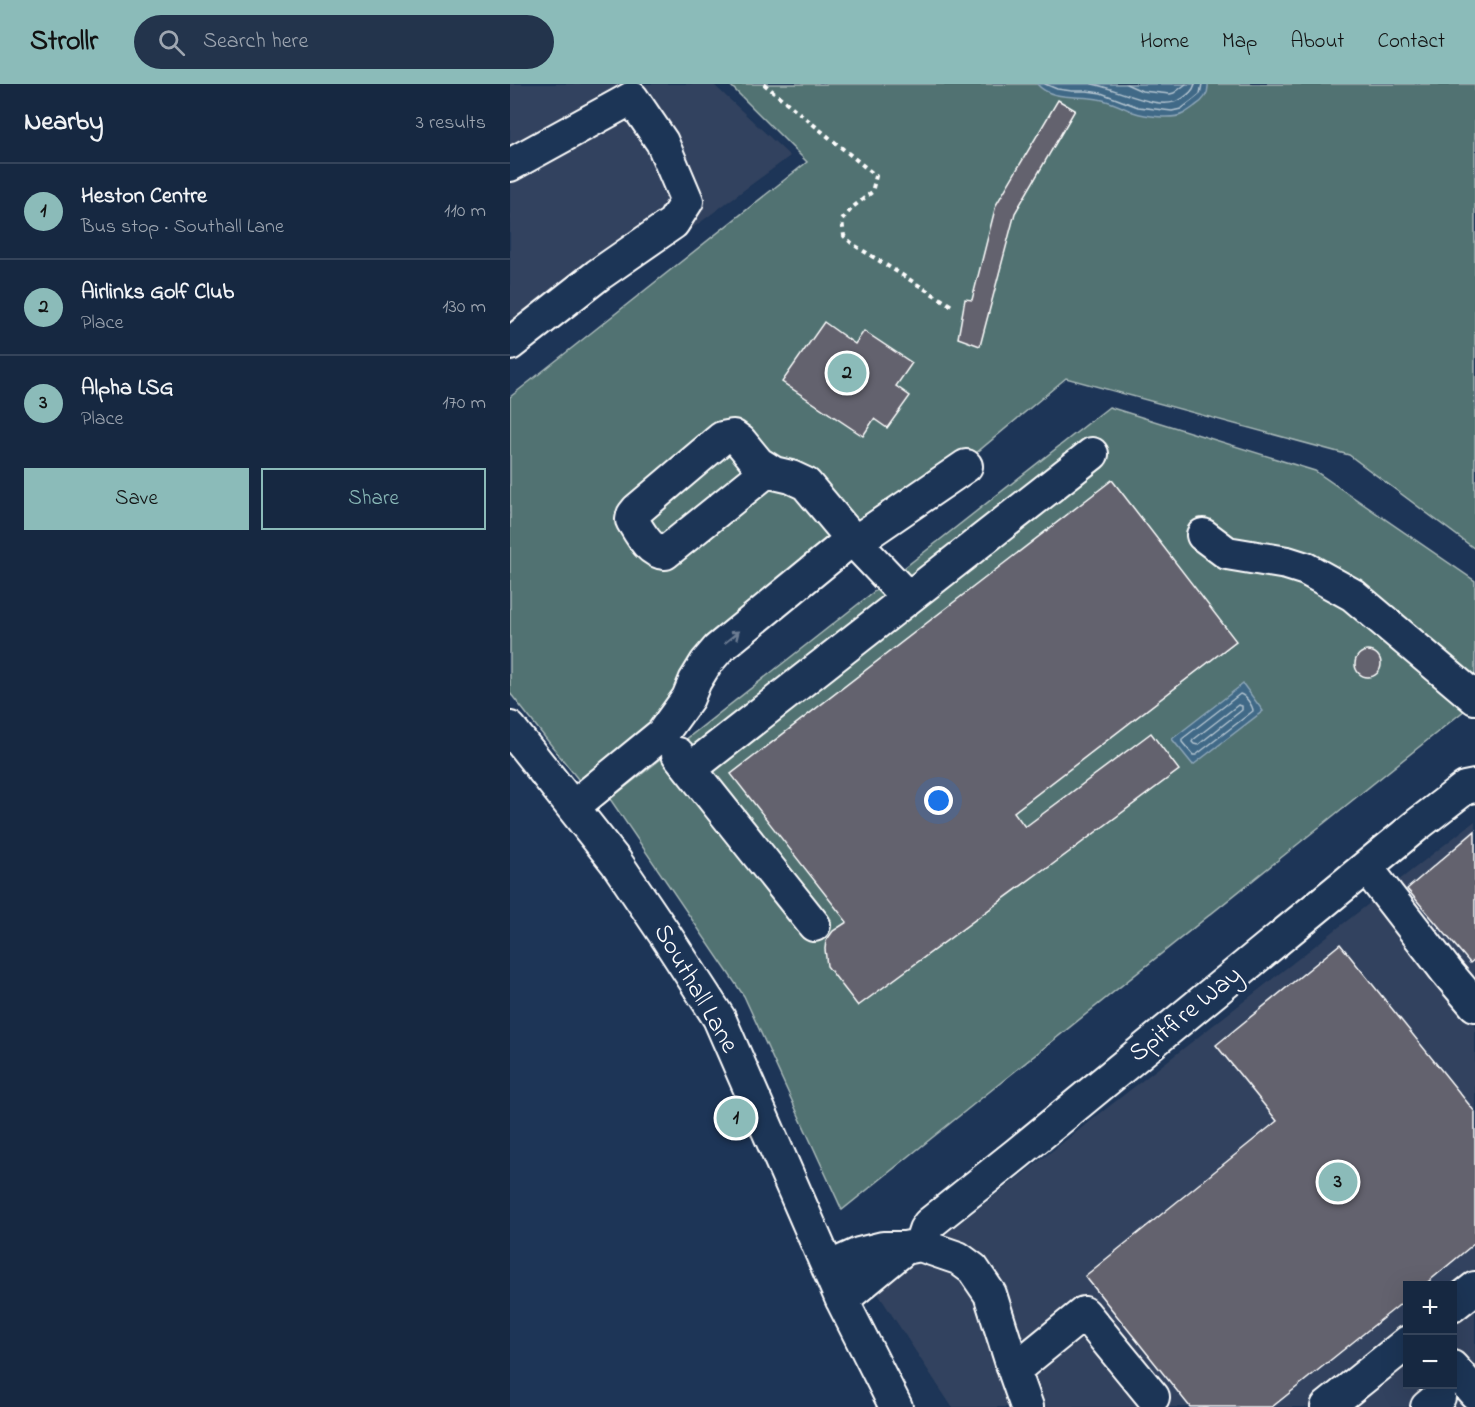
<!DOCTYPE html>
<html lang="en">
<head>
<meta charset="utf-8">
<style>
	:root { --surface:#162841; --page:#23344c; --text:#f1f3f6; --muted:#9ea6b1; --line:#35445a; --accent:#8bbbb9 }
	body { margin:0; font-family:"Indie Flower",sans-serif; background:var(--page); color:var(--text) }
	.controls { position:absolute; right:18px; bottom:18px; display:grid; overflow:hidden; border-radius:0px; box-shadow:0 6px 24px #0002 }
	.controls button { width:54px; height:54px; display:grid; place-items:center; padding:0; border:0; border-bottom:2px solid var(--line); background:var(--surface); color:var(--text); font:30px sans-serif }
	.you { position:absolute; left:429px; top:717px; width:21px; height:21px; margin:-15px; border:4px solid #fff; border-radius:50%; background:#1a73e8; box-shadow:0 0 0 9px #1a73e833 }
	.badge { display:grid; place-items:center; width:39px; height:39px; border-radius:50%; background:var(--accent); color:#111; font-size:20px; font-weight:700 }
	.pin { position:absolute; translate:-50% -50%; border:3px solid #fff; box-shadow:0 2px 6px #0006 }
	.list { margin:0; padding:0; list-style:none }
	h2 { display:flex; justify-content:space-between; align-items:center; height:78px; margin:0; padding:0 24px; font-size:26px }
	h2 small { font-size:20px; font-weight:400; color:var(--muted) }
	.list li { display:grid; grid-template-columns:39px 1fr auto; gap:18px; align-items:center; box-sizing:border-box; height:96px; padding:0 24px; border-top:2px solid var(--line) }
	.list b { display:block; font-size:22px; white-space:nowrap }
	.list p { margin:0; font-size:20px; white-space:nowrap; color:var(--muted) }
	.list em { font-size:20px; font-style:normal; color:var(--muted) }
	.actions { display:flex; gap:12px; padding:18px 24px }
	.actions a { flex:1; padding:14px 0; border:2px solid var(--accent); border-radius:0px; text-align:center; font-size:21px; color:var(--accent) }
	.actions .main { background:var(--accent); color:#111 }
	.icon { flex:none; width:33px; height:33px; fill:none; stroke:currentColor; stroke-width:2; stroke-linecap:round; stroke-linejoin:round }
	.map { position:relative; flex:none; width:965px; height:1323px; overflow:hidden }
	header { display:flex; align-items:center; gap:36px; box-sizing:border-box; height:84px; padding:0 30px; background:var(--accent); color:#111 }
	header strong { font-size:28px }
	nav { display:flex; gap:33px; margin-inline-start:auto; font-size:21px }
	.search { width:420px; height:54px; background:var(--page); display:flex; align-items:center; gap:15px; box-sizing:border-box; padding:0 21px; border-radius:33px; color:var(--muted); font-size:22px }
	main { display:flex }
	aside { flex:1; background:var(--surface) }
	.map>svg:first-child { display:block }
</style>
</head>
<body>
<header>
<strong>Strollr</strong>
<div class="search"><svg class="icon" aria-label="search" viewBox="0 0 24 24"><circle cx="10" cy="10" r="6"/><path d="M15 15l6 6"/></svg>Search here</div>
<nav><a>Home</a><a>Map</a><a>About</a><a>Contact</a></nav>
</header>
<main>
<aside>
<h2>Nearby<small>3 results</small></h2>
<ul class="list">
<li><span class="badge">1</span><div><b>Heston Centre</b><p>Bus stop · Southall Lane</p></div><em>110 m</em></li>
<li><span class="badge">2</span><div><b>Airlinks Golf Club</b><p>Place</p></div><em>130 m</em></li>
<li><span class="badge">3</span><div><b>Alpha LSG</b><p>Place</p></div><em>170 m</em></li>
</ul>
<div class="actions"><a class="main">Save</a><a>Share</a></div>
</aside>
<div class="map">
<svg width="965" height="1323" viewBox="0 0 965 1323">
	<rect width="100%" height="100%" fill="#1d3557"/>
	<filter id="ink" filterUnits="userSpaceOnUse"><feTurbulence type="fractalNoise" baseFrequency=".0167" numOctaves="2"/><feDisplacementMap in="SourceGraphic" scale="12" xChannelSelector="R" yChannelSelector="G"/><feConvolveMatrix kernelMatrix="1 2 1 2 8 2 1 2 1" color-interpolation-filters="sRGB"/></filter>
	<g filter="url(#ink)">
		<path fill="#32425e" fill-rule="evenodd" d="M0,0H203L280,72L0,279Z
			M965,737V1323H442L365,1205ZM898,1202H942V1300H898Z"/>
		<path fill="#517272" stroke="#a8b8b8" stroke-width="1.5" d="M219,0H965V465L839,371L556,294L71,699L0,609V313L297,78Z
			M599,323L805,387L965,497V618L332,1126L234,912L100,715Z"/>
		<path fill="#3f6987" stroke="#8ca5b7" stroke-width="1.5" d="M527,0H698C699,10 693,17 685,22C681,25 677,28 673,30C662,36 635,32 623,28C612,23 601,17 588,15C569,11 541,17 527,0Z
			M733,600L753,627L683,681L662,655Z"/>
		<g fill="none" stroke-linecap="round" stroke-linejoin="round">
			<path stroke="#b2c3cf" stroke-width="1.5" d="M535,0L547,5L562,7H577L591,9L628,23L662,27L671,25L684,15L690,10L692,0
				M582,0C608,4 650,30 673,14C679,10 683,7 685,0
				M616,0L632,7L660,10L664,9L676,0
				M730,610C735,611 743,622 743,627L686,671H683L672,658V655Z
				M728,621L732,622V626L688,661L684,660L682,658L683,656Z"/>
		</g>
		<path fill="#64626e" stroke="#fff" stroke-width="1.5" d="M548,16L565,26L505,129L470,262L448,254L455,215L462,216L486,121Z
			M314,238L345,260L354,247L402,279L386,302L400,312L377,344L364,335L353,352L272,298Z
			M602,396L726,557L504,728L515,743L641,649L669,686L535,786L534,785L348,922L317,882L315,865L316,857L323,847L337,838L221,690Z
			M845 580a13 13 0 1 1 26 0a13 13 0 1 1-26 0Z
			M965,747V875L960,879L897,805Z
			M830,860L965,1028V1159L913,1202H898V1214L762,1323H680L575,1192L767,1037L706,961Z"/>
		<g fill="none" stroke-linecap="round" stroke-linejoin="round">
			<defs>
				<path id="minor" d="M0,81L122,14L152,58L177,117L163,139L88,191L0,260
					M258,386L155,469C139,468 130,449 122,436L123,431L127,426L212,354L223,352L230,357L248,379L264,389L281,393L296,400L342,455L398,514
					M693,451L717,469L777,479L796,485L843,511L965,614
					M0,644L106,778L154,849L209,934L332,1216L386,1323
					M168,670L304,841
					M180,685L582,370
					M63,723L152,650L178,614L185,597L196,579L208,565L342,455L348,456L456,382
					M856,783L937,888L965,921
					M410,1161L415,1146L419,1140L508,1069L907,741L955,704L965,702
					M318,1184L349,1170L373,1164H395L410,1161L448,1174L463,1185L480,1210L504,1286L517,1323
					M332,1216L395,1164
					M942,1222L965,1204
					M942,1283L965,1309
					M504,1286L574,1229L643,1313
					M817,1323L898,1258
					M917,1323L929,1313"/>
			</defs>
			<use href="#minor" stroke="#fff" stroke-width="36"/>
			<path stroke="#fff" stroke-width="4" stroke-dasharray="4.5 4.5" stroke-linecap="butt" d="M254,0L366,92L362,108L343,123L332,136L334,152L344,161L442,222"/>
			<use href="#minor" stroke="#1d3557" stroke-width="32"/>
		</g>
		<defs><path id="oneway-shaft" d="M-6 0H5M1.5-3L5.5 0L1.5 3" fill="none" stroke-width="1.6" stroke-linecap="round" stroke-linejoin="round" transform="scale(1.5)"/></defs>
		<use stroke="#6c7c92" href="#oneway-shaft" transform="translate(222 553) rotate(-39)"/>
	</g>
	<g text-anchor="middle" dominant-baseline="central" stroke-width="6" stroke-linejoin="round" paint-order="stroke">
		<g font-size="26" fill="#fff" stroke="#1d3557">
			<text transform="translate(185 905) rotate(60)">Southall Lane</text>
			<text transform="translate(676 931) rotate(-39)">Spitfire Way</text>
		</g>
	</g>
</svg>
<div class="controls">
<button>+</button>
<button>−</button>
</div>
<div class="you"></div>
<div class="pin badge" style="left:226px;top:1034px">1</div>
<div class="pin badge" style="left:337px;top:289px">2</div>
<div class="pin badge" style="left:828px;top:1098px">3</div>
</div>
</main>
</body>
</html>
